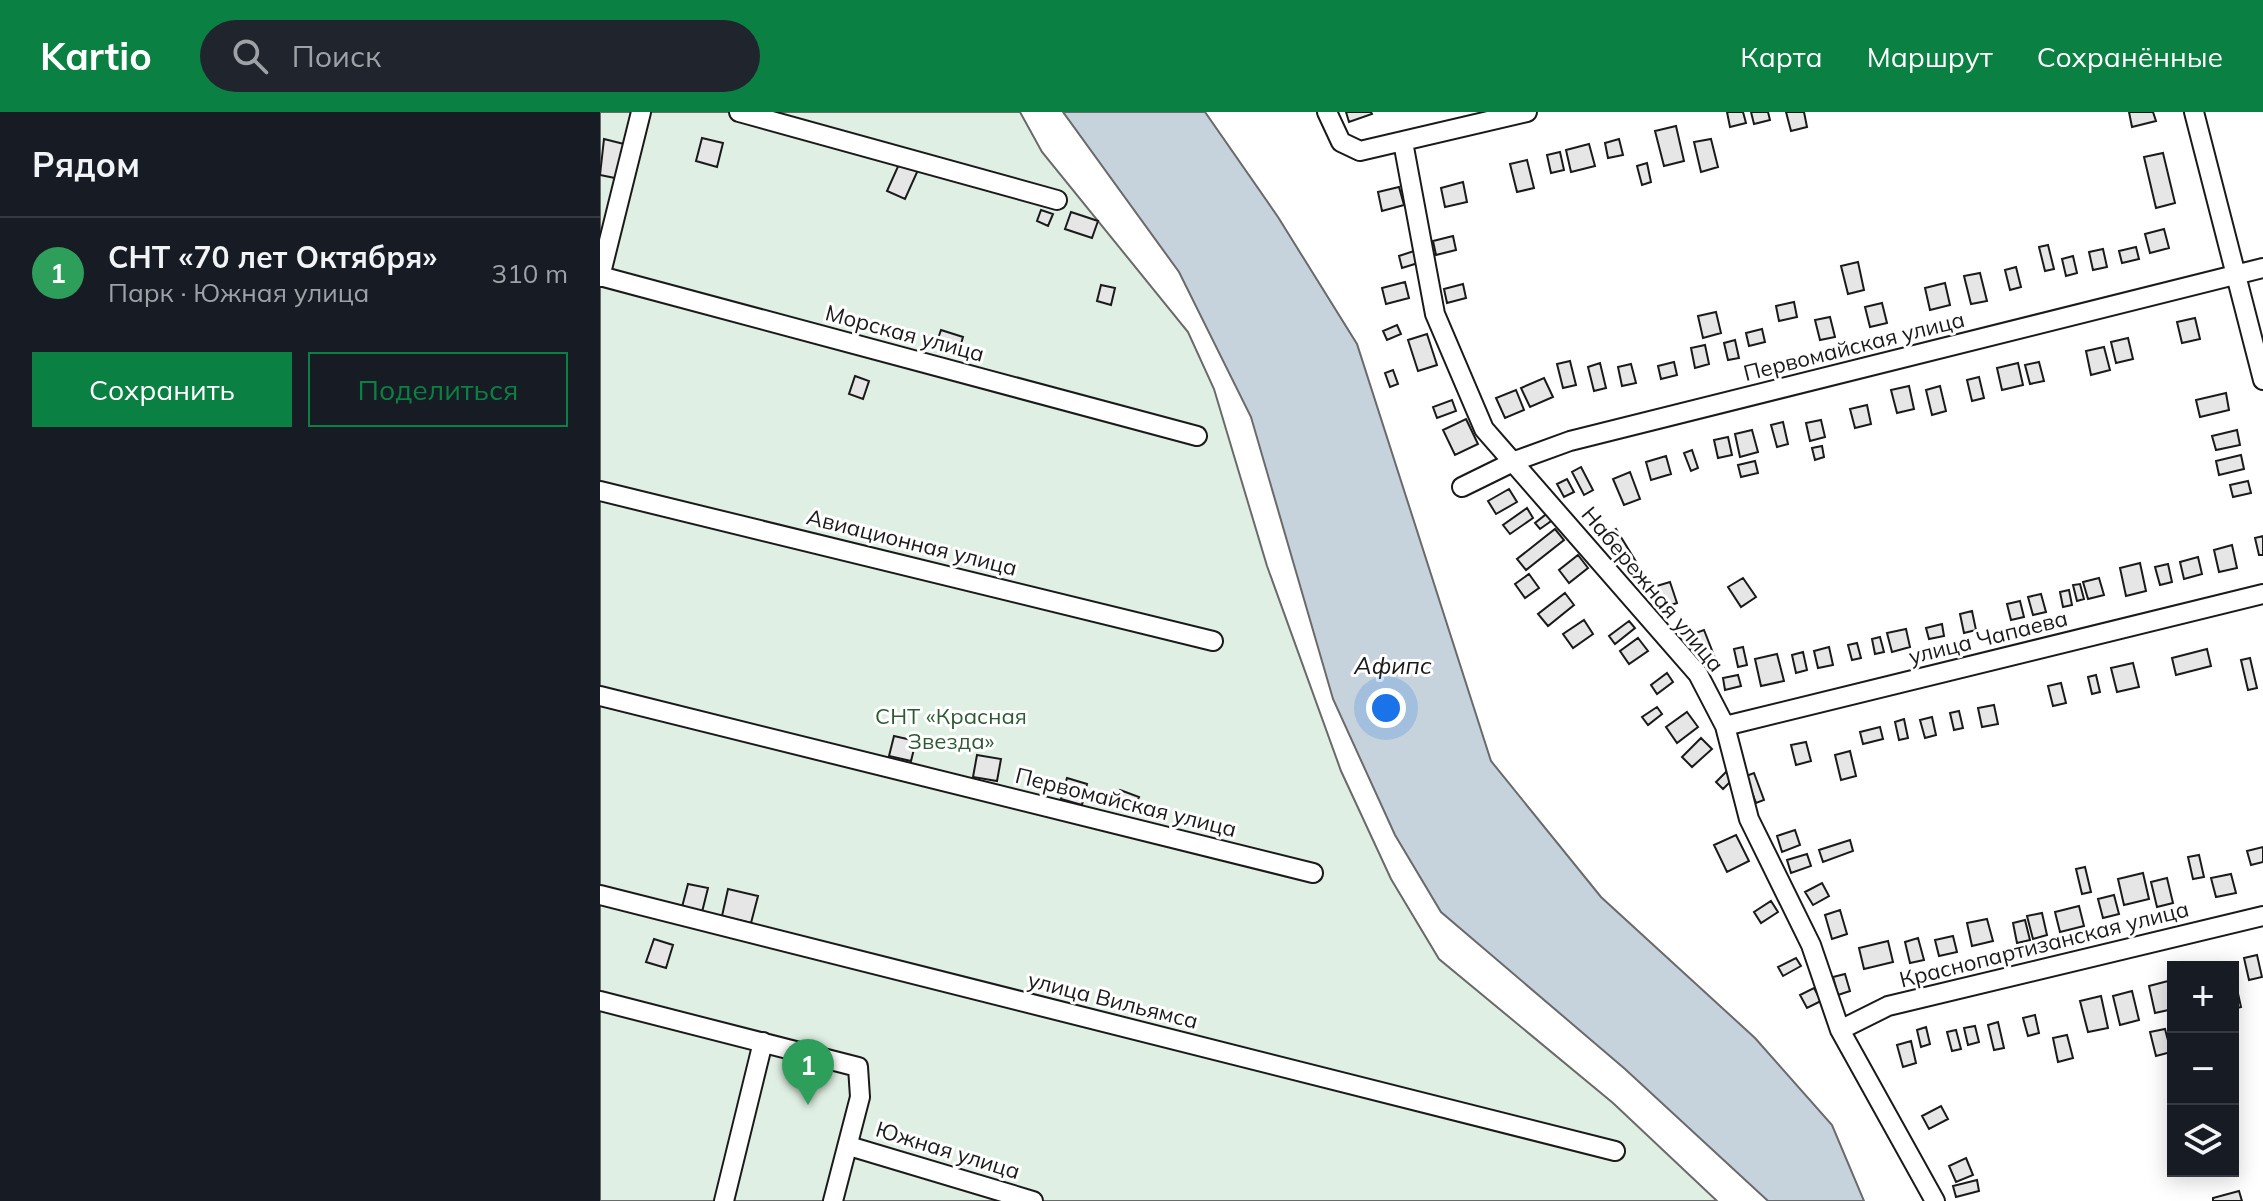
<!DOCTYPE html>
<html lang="ru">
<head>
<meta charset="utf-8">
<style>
	:root { --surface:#171b24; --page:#20242c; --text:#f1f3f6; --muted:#9ea1a6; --line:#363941; --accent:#0b8043 }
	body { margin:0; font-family:Mulish,sans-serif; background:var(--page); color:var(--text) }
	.controls { position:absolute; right:24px; bottom:24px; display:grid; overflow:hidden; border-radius:0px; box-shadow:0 4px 20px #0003 }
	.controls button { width:72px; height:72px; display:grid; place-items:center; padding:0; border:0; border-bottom:2px solid var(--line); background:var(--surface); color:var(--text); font:40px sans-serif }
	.you { position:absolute; left:786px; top:596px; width:28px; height:28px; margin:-20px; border:6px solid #fff; border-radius:50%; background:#1a73e8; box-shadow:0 0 0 12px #1a73e833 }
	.badge { display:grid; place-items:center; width:52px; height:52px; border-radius:50%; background:var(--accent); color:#fff; font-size:26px; font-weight:700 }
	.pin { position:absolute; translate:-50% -66px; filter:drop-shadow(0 2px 4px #0008) }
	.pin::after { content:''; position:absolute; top:42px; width:28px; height:24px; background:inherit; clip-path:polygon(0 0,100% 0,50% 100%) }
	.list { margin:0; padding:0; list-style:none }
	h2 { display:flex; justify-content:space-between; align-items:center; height:104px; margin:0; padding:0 32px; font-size:34px }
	h2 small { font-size:26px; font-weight:400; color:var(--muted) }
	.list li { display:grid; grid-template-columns:52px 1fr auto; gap:24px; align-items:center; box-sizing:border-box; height:112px; padding:0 32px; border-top:2px solid var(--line) }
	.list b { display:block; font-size:30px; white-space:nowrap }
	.list p { margin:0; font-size:26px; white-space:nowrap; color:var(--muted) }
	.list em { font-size:26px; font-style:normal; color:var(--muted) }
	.actions { display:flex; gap:16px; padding:24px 32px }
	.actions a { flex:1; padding:18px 0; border:2px solid var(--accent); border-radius:0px; text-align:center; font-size:28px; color:var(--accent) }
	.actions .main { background:var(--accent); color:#fff }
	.icon { flex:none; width:44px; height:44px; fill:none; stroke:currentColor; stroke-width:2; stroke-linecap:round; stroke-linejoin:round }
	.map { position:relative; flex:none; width:1663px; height:1089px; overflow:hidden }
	header { display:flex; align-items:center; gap:48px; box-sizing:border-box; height:112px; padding:0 40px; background:var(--accent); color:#fff }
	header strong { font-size:38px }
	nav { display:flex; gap:44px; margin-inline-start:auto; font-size:28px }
	.search { width:560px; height:72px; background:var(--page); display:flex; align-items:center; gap:20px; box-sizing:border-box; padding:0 28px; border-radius:44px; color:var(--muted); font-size:30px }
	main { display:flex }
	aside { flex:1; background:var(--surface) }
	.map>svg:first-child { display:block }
</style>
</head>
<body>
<header>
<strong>Kartio</strong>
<div class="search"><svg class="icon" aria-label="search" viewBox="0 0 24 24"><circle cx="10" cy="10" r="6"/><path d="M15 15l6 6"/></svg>Поиск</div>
<nav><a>Карта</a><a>Маршрут</a><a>Сохранённые</a></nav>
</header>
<main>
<aside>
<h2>Рядом<small></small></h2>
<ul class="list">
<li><span class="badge" style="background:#2e9e5b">1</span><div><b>СНТ «70 лет Октября»</b><p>Парк · Южная улица</p></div><em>310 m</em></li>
</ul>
<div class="actions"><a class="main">Сохранить</a><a>Поделиться</a></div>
</aside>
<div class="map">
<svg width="1663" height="1089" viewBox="0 0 1663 1089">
	<rect width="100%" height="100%" fill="#fff"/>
	<path fill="#e0efe3" stroke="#6a6a6a" stroke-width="2" d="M0,0H420L442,40L588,220L614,277L667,454L741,659L791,767L839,847L1013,991L1117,1089H0Z"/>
	<path fill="#c6d2dc" stroke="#6a6a6a" stroke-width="2" d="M463,0H605L678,105L757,232L891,649L1001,785L1155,926L1232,1013L1264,1089H1168L1025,957L841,800L795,723L733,587L651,305L579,160Z"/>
	<path fill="#e6e6e6" stroke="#1a1a1a" stroke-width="2" d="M746,0H771L772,2L749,10Z
		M1127,0H1143L1146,11L1130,15Z
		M1151,0H1168L1170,8L1154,12Z
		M1186,0H1204L1207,15L1191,19Z
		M1529,0H1553L1556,9L1532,15Z
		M1076,14L1084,49L1064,54L1055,19Z
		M102,26L123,31L117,55L96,49Z
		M4,27L24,32L15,66L0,63Z
		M1019,27L1023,43L1008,46L1005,31Z
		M1111,27L1118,55L1101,60L1094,30Z
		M989,32L995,54L971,60L966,38Z
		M960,40L964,58L951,61L947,43Z
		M1563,41L1575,91L1556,96L1544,45Z
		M927,48L934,76L917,80L910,52Z
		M300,50L318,58L305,87L287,79Z
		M1047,51L1051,70L1042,73L1037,54Z
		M863,70L867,90L845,95L841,76Z
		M799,75L804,93L782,99L778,80Z
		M441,98L453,102L448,114L437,109Z
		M471,100L498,109L492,126L465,117Z
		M1564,117L1569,136L1550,141L1545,122Z
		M853,124L856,138L836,143L833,129Z
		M1448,133L1454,157L1445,159L1439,135Z
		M1536,135L1539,147L1522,151L1519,139Z
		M1503,137L1507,155L1493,158L1489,140Z
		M814,139L818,151L802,156L799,144Z
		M1473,144L1477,161L1466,164L1462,147Z
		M1258,150L1264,178L1248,182L1241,154Z
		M1416,155L1421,175L1410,178L1405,158Z
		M1380,161L1387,189L1371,192L1364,164Z
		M805,170L809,186L786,192L782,176Z
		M1345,171L1350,193L1330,198L1325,176Z
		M863,172L866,186L847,191L844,177Z
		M501,173L515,176L511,193L497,189Z
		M1194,190L1197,205L1179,209L1176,194Z
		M1282,191L1287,211L1270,215L1265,195Z
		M1116,200L1121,221L1103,226L1098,204Z
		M1230,205L1235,225L1220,228L1215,208Z
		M1595,206L1600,227L1582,231L1577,210Z
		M797,213L801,222L787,228L783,219Z
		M1162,217L1165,230L1149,234L1146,221Z
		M341,218L363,225L358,242L335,235Z
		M827,222L837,253L818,259L808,228Z
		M1528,226L1533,247L1516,251L1511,230Z
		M1135,228L1139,246L1128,248L1124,231Z
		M1105,233L1109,252L1095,256L1091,236Z
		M1504,235L1510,258L1491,263L1486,239Z
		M970,249L976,273L963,276L957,252Z
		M1074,250L1077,263L1061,267L1058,254Z
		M1439,250L1444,269L1430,272L1425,253Z
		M1000,251L1006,276L994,279L988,255Z
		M1418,251L1423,273L1402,278L1397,256Z
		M1031,252L1036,271L1022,274L1018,255Z
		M793,258L798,272L790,275L785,261Z
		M255,264L269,269L263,287L249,282Z
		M1379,265L1384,286L1372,289L1367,268Z
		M944,266L953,285L930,295L921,276Z
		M1309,274L1314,297L1297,301L1291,278Z
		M1340,274L1346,299L1332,303L1326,278Z
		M916,278L924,298L905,306L896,286Z
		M1626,281L1629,298L1600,305L1596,288Z
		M852,288L856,299L837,306L833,295Z
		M1267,293L1271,312L1255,316L1250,297Z
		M866,307L878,332L855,343L843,318Z
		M1221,308L1225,325L1210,329L1206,311Z
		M1183,310L1188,332L1177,335L1171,313Z
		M1152,318L1158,340L1140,345L1135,322Z
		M1637,318L1640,333L1616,338L1612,324Z
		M1128,325L1132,343L1118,346L1114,328Z
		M1222,334L1224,345L1215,348L1212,336Z
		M1092,338L1098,356L1091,359L1084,341Z
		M1641,343L1644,357L1619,363L1616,349Z
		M1066,344L1071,362L1051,368L1046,350Z
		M1155,349L1158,361L1141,365L1138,353Z
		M981,355L993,378L984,383L972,360Z
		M1030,360L1040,387L1024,393L1013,367Z
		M967,367L974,380L964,385L957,372Z
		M1648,369L1651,381L1633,385L1630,373Z
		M909,377L917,390L896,402L888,389Z
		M927,396L933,406L910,422L903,413Z
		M949,400L954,407L940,417L935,411Z
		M955,417L964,428L926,458L917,447Z
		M1016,417L1043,461L1035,467L1007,423Z
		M1663,424V443H1659L1655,426Z
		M1632,433L1637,456L1619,460L1614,438Z
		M978,443L988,456L969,471L959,458Z
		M1598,445L1602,462L1584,467L1580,450Z
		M1540,451L1546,479L1526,484L1520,456Z
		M1568,452L1572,470L1560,473L1555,455Z
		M929,462L939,476L925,486L915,472Z
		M1143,466L1156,485L1141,495L1128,475Z
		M1499,466L1504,483L1488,487L1483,470Z
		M1070,470L1077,491L1056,498L1050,476Z
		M1480,472L1484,487L1477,489L1473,473Z
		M1469,478L1472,493L1463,495L1460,480Z
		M965,481L974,493L948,514L938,502Z
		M1441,482L1446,500L1433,503L1428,485Z
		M1420,489L1424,505L1411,508L1407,492Z
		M1372,499L1376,518L1364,521L1360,502Z
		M984,508L993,522L973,536L963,522Z
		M1029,509L1035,516L1015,532L1009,524Z
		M1342,512L1344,524L1329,527L1326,516Z
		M1306,517L1310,535L1292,540L1287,521Z
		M1104,518L1115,546L1098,553L1087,524Z
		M1280,525L1284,540L1275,542L1272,527Z
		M1038,526L1048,539L1029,552L1020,539Z
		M1257,531L1261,546L1252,548L1248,533Z
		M1143,535L1147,553L1138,555L1134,537Z
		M1229,535L1233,553L1218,556L1214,539Z
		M1607,537L1611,554L1576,563L1572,546Z
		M1203,540L1207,558L1196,561L1192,543Z
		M1177,542L1184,569L1161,574L1155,547Z
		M1650,546L1657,576L1648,578L1641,548Z
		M1533,551L1539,575L1517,580L1511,556Z
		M1067,561L1073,570L1057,582L1051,573Z
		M1138,563L1141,574L1125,578L1123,566Z
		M1496,563L1500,580L1492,582L1488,565Z
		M1461,571L1466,591L1453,594L1448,574Z
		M1394,593L1398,612L1382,615L1378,596Z
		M1057,595L1062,602L1048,613L1042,605Z
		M1359,599L1363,616L1354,618L1350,601Z
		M1087,600L1098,615L1077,631L1066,615Z
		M1332,605L1336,623L1325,626L1320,608Z
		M1304,607L1308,626L1299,628L1295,610Z
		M1280,615L1283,627L1263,632L1260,620Z
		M294,624L316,629L311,649L289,644Z
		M1101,626L1112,637L1092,655L1082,645Z
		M1206,630L1211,649L1196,653L1191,633Z
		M1250,639L1256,664L1241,668L1235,643Z
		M377,643L401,647L397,669L373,665Z
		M1126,660L1133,667L1123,677L1116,670Z
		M1154,661L1164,688L1156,691L1146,664Z
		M467,666L487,672L482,693L461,687Z
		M520,678L539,685L532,700L514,693Z
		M1195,718L1200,733L1182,740L1177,724Z
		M1136,723L1149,749L1127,760L1114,733Z
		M1250,728L1253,739L1223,750L1219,738Z
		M1663,735V750L1651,753L1647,739Z
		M1207,742L1211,754L1191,761L1187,748Z
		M1599,743L1604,765L1593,767L1588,745Z
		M1485,755L1491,780L1482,782L1476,757Z
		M1543,761L1549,787L1524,793L1518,767Z
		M1631,762L1636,781L1616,785L1611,766Z
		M1567,766L1573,791L1557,795L1551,770Z
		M1222,771L1229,784L1213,793L1205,780Z
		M88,772L108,776L102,800L82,795Z
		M128,777L158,784L151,811L122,804Z
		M1514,783L1519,802L1503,806L1498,787Z
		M1171,789L1178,800L1161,811L1154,800Z
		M1479,794L1484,814L1460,820L1455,800Z
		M1240,798L1247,822L1232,827L1225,803Z
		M1442,801L1447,823L1433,827L1427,804Z
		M1387,807L1393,829L1372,834L1367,811Z
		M1425,808L1430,828L1417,831L1413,811Z
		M1353,824L1357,840L1339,844L1335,828Z
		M1318,826L1324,848L1310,851L1305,830Z
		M54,827L73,833L66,856L46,850Z
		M1288,829L1293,850L1264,857L1259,836Z
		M1657,843L1662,865L1649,868L1644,846Z
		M1196,846L1201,854L1183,864L1178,855Z
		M1245,862L1250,879L1238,883L1233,865Z
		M1568,869L1573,897L1555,901L1549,874Z
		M1214,876L1221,889L1207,896L1200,883Z
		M1637,877L1641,895L1633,897V878Z
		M1532,879L1539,908L1520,913L1513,884Z
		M1501,884L1508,916L1488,920L1480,889Z
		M1435,903L1439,921L1428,924L1423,906Z
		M1398,910L1404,936L1394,938L1388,913Z
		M1375,914L1379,930L1368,933L1364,916Z
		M1326,915L1330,932L1321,935L1317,918Z
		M1565,917L1571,940L1556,944L1550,920Z
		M1356,918L1361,937L1352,939L1347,920Z
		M1467,923L1473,946L1458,950L1453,926Z
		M1311,929L1316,951L1303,955L1297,933Z
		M1341,994L1348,1007L1329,1017L1322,1004Z
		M1366,1046L1373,1063L1356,1070L1349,1054Z
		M1377,1068L1379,1079L1356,1085L1353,1074Z
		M1639,1079L1642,1089H1613V1086Z"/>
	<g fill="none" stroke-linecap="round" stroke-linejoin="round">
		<defs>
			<path id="minor" d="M139,0L457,88
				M727,0L741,30L760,39L927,0
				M1594,0L1663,268
				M803,30L835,202L884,317L1098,562L1125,614L1149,707L1211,833L1240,918L1335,1089
				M0,164L597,324
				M0,165L41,0
				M862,375L915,349L970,329L1663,156
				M0,379L613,529
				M0,584L713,761
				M1125,614L1663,482
				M0,783L1015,1039
				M0,889L258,955L260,985L233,1089
				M1240,918L1288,894L1663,804
				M249,1034L433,1089
				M124,1089L163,930"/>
		</defs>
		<use href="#minor" stroke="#1a1a1a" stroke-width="22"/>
		<use href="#minor" stroke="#fff" stroke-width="18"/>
	</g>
	<g text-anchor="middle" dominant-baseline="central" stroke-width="6" stroke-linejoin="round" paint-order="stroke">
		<g font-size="22" fill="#1a1a1a" stroke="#fff">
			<text transform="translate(305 221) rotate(15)">Морская улица</text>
			<text transform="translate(1254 234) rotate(-14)">Первомайская улица</text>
			<text transform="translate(312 430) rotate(14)">Авиационная улица</text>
			<text transform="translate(1053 477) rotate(50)">Набережная улица</text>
			<text transform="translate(1388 525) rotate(-14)">улица Чапаева</text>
			<text transform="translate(526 690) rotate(14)">Первомайская улица</text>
			<text transform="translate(1444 832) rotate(-14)">Краснопартизанская улица</text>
			<text transform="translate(513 888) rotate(14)">улица Вильямса</text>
			<text transform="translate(348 1038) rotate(17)">Южная улица</text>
		</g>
		<g font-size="22" fill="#2b5a34" stroke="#fff">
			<text x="351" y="604">СНТ «Красная<tspan x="351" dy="25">Звезда»</tspan></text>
		</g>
		<g font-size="24" font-style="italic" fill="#1a1a1a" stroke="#fff">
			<text x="793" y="553">Афипс</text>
		</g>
	</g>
</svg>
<div class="controls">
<button>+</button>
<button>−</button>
<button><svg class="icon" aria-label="layers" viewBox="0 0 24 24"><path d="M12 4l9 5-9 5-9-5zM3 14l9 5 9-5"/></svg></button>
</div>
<div class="you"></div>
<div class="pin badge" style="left:208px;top:993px;background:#2e9e5b">1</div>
</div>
</main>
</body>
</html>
